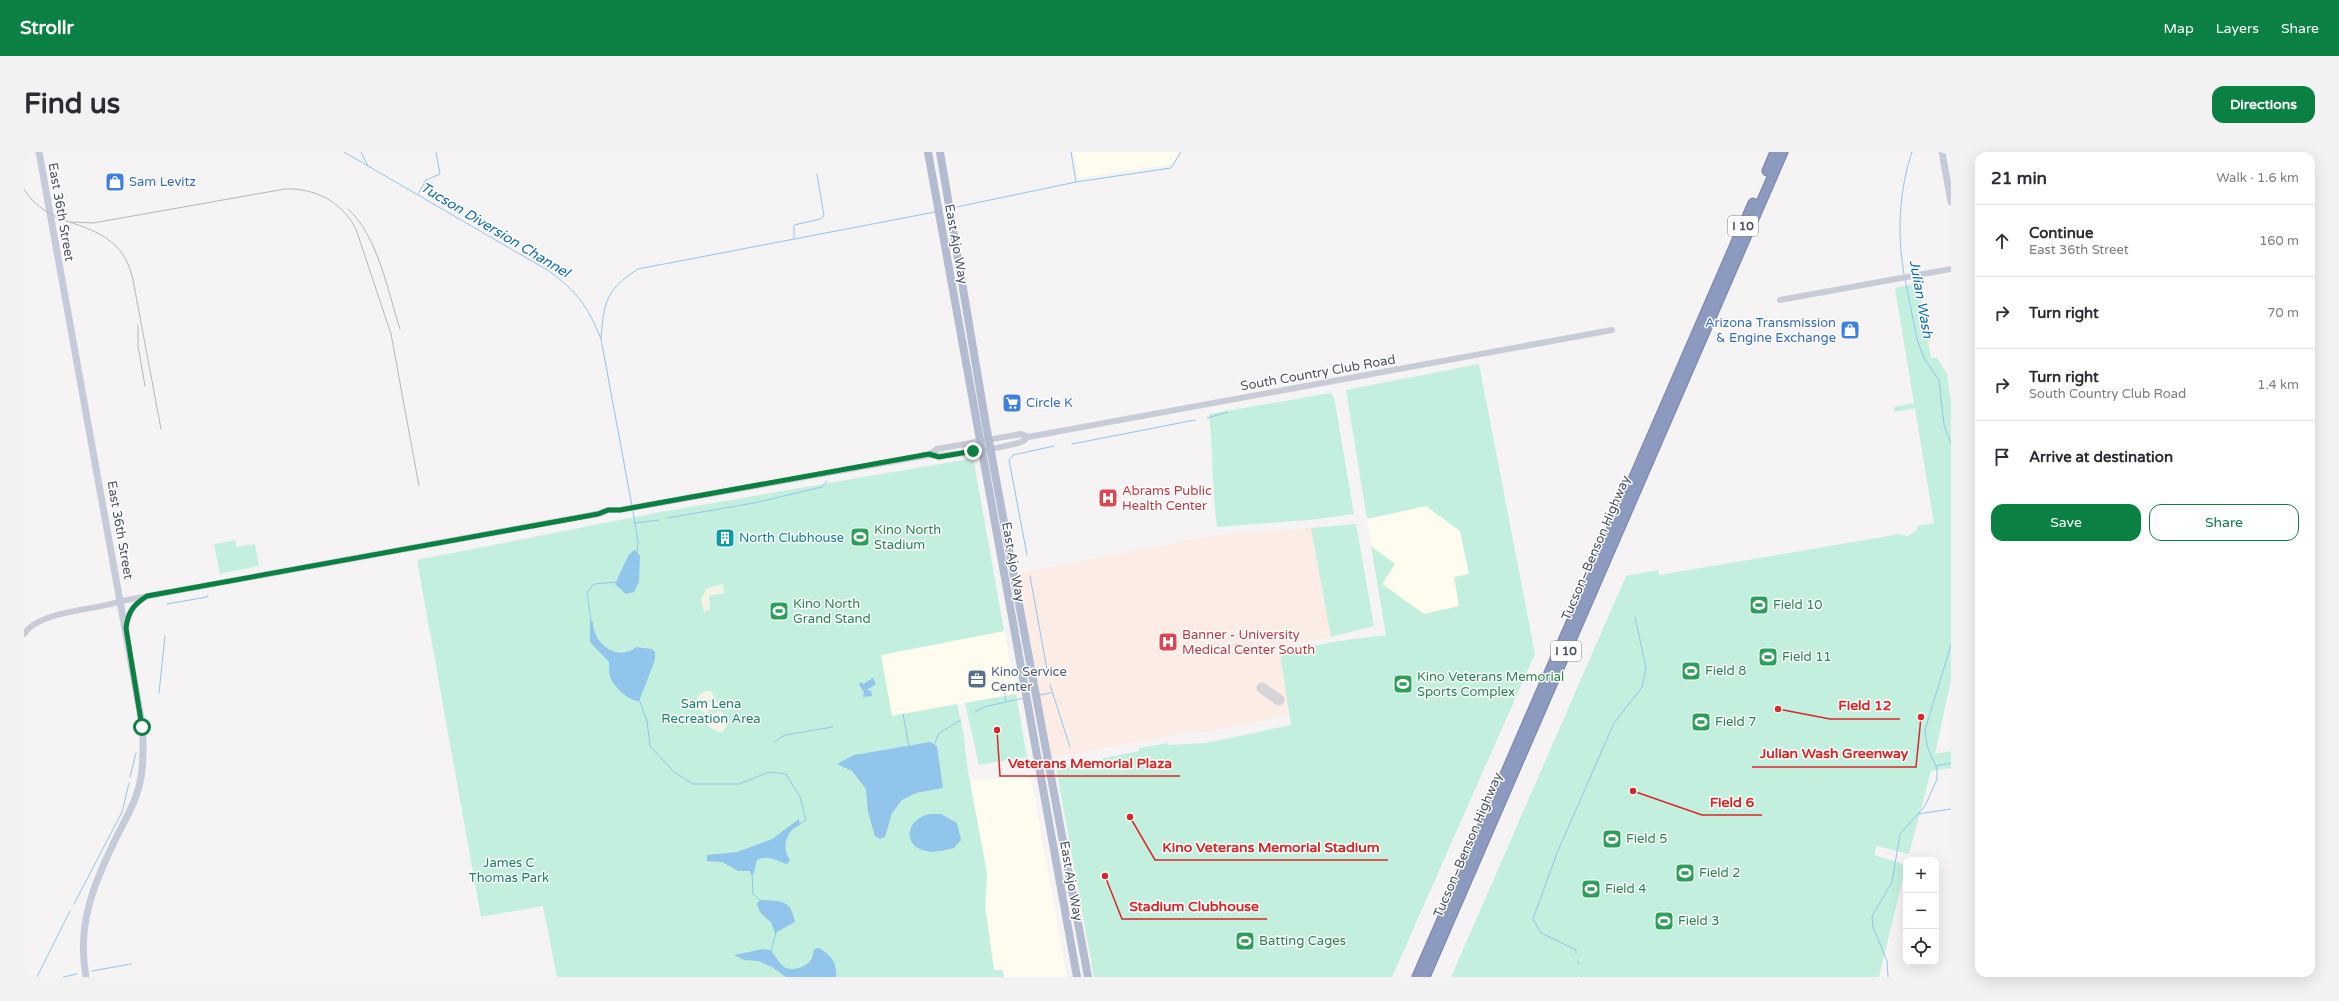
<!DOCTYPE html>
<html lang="en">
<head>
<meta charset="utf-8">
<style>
	:root { --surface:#fff; --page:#f2f2f3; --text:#2b2b33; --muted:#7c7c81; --line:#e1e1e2; --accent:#0b8043 }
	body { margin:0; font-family:"Varela Round",sans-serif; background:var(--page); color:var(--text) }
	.controls { position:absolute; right:12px; bottom:12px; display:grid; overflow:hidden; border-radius:8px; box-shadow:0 4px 16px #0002 }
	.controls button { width:36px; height:36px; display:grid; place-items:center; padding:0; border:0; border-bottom:1px solid var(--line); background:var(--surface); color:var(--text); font:20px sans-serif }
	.stop { position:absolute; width:12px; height:12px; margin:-9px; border:3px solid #0b8043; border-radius:50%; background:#fff }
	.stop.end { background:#0b8043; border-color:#fff; box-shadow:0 1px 4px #0008 }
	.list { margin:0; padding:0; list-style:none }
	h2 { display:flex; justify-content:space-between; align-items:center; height:52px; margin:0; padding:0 16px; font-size:17px }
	h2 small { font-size:13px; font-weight:400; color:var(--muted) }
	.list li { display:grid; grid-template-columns:26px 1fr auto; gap:12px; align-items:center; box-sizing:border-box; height:72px; padding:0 16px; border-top:1px solid var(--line) }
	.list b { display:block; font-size:15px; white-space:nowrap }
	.list p { margin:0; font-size:13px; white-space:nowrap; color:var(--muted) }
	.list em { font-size:13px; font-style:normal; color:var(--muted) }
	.actions { display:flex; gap:8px; padding:12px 16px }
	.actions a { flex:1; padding:9px 0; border:1px solid var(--accent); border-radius:12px; text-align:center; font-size:14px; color:var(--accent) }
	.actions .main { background:var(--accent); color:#fff }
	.icon { flex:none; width:22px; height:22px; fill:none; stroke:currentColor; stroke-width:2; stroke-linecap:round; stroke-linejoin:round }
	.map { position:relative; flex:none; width:1927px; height:825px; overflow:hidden; border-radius:12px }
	header { display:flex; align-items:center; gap:24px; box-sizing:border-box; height:56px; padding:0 20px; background:var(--accent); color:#fff }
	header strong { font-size:19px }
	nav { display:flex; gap:22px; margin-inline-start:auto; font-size:14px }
	.intro { display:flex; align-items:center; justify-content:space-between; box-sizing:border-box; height:96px; padding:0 24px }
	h1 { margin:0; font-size:28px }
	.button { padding:10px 18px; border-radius:12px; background:var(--accent); color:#fff; font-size:14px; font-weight:700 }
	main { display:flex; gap:24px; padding:0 24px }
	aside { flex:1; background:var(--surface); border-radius:12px; box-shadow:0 4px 16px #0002 }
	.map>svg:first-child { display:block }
</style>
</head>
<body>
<header>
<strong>Strollr</strong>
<nav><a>Map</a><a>Layers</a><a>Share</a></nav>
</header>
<div class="intro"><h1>Find us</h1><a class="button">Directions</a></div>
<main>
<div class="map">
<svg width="1927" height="825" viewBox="0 0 1927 825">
	<rect width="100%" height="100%" fill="#f5f3f3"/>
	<path fill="#fdfcef" d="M1050,0H1153L1149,12L1055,26Z
		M1402,354L1436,379L1445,422L1436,454L1400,462L1358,432L1371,412L1347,394L1343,367Z
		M980,479L992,542L868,564L857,503Z
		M1006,621L1043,825H980L978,818H970L961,754L963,721L946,630Z"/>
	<path fill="#fcece6" d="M1287,376L1307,485L1255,495L1266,563L1187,579L1166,580L1027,606L995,421L1193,383Z"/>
	<path fill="#c3f0de" d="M1894,131L1907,206H1913L1923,222L1927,248V528L1911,602L1927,599V616L1907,619L1885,702L1853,694L1850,703L1882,713L1855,825H1427L1602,424L1634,418L1635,423L1876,382L1883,384L1893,378L1894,374L1910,371L1891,256L1870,260V255L1890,251L1871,136Z
		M1455,212L1511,502L1368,825H1070L1032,616L1115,599V596L1144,591V593L1182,591L1267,573L1256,501L1308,490L1362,483L1347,394L1371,412L1358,432L1400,462L1435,454L1430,425L1445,422L1436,379L1402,354L1343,367L1322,238Z
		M1306,241L1310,245L1330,362L1286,368L1193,375C1188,337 1189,299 1185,262Z
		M945,307L950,310L980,479L857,503L868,564L933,552L940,584L943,614L963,721L961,754L970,818H979L980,825H533L519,754L457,765L393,408L631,361Z
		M1332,372L1350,474L1307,485L1287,376Z
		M211,388L212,395L231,392L235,414L196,422L190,392Z
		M992,542L1003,605L955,613L941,551Z"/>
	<path fill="#f5f3e5" d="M699,432L700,441L685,444L686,458L680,460L677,448L682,437Z
		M681,539H687L694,552L693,555L682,561L676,558L672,551L673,545Z
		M694,559L698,560L705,571L698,580H693L685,575L682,566Z"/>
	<path fill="#91c5ec" d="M611,398L616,404L615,430L610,440L602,442L591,432L605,402Z
		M566,469L569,470C569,493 595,510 612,495L628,497L631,500V508L615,549C604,549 589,534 586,524C585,520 585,515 585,510L566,490Z
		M849,526L852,532L843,538L847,539L848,544L839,545L840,541L835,532L837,530L839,532Z
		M906,590L913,594L919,636L892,641L878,648L868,661L861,685L856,687L851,684L844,660L842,637L828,619L813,612L830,603Z
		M906,662H917L933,671L937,688L930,696C922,698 910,701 902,699C878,694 881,667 906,662Z
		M775,667L776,673C762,678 757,696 766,708L763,712C753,709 744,702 733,708L730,721L727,723L726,719H714L698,710L683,709V703L713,700L748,687Z
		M737,748C756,749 767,747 771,770L751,781L747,770C739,764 735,761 733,751Z
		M795,796C807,803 813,810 812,825H762L748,815L734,809L720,808L710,803L739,797L746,798C751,803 755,811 760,815C768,820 784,815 788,806C789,804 789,800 790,797Z"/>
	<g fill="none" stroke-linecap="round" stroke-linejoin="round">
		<path stroke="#91c5ec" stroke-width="1" d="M320,0L525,119C554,141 563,153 577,187L608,354
			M337,0L344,14
			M1052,30L1147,16L1157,0
			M394,42L402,28L416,22L412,0
			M928,56L1052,30L1047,0
			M770,86V73L796,67L800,64L793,22
			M1880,122C1873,82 1875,38 1888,0
			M1881,127L1893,187L1900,206L1915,228L1920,273L1927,291
			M577,186C580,149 582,138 614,117L911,60
			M1183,266L1204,260
			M1048,292L1171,268
			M609,359L614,390L613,401
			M643,366L730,351L798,335L803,329
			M611,371L635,368
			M1003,403L985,308L989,303L1030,294
			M1006,424L1024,523
			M143,452L183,445L184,443
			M567,469L563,440L570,432L593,430
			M979,530L982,549
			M1026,533L1046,595
			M135,541L141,484
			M1016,543L1027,541
			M615,547L623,569L626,594L650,620L669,632H715L745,620L762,622L776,645L782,668L775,672
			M951,560L960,555L999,546
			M879,562L885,594
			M750,590L761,583L809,575
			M911,591L915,581L937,568
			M1912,614L1927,611
			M106,625L112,601
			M1894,662L1927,657
			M728,721L729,742L737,749
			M50,752L98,660L105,631
			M747,800L752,780
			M1552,801V798L1517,781L1509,767L1533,701L1590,571L1618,535L1622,516L1611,465
			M1554,810L1555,812
			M68,819L107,812
			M1557,824L1558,825
			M13,825L46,759
			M39,825L53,822
			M1864,825L1863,809L1849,775L1848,764L1868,730L1876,682L1901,654L1913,627V617L1903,594L1901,578L1927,493"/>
		<path stroke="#d5d4d8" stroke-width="11" d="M1238,536L1255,548"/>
		<defs>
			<path id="motorway" d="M1743,19L1751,0
				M1393,825L1729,51
				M1401,825L1759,0"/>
		</defs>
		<use href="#motorway" stroke="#7784ac" stroke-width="11"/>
		<path stroke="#c7ccd6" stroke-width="6" d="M1756,148L1927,117
			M905,303L913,297L997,282L1004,285L1588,178
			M102,476C104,462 108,454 120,446
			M0,482C16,458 70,459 97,449L578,361L584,358H596L905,303C919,306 983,295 997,290C1000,289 1002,286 1004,285"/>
		<path stroke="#c6cbda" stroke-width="7" d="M15,0L119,577C119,597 120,619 114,638C110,653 101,668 94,682C71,730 52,770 62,825
			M1918,0L1927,50"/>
		<path stroke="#b3bbd0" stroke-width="8" d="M904,0L1053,825
			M916,0L962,273L1064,825"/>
		<use href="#motorway" stroke="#8c9ac0" stroke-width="9"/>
		<path stroke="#b5b6bd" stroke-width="1" d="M0,37C28,85 94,60 109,128L137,277
			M324,57C354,84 364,140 376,177
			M47,70L69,71L261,37C291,36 317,49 332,77L367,182L395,334
			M114,173V194L121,234"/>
	</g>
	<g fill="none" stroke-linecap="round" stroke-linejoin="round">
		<path stroke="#0b8043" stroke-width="5" d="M118,575L102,476C104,460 109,453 123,444L574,362L584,358H596L905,302L915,305L949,299"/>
	</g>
	<defs>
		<symbol id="shop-square" viewBox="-11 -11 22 22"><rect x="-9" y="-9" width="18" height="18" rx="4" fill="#3f7fe0" stroke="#fff"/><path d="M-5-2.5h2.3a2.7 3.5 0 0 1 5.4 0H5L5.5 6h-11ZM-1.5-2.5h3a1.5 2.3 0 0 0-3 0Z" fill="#fff"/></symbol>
		<symbol id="supermarket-square" viewBox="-11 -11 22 22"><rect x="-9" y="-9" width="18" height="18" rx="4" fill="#3f7fe0" stroke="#fff"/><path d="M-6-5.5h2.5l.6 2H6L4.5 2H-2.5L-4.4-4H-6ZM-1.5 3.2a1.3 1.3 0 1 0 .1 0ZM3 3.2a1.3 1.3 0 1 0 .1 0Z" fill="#fff"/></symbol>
		<symbol id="hospital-square" viewBox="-11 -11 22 22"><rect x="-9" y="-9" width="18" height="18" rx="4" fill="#e0444e" stroke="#fff"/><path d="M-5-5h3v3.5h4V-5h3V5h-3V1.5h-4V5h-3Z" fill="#fff"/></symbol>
		<symbol id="stadium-square" viewBox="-11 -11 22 22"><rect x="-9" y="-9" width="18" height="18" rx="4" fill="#2e9e5b" stroke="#fff"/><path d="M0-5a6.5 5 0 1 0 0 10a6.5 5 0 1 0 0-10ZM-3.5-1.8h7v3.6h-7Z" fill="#fff"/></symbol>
		<symbol id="building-square" viewBox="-11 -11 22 22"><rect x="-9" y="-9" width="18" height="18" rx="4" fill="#0f9aa8" stroke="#fff"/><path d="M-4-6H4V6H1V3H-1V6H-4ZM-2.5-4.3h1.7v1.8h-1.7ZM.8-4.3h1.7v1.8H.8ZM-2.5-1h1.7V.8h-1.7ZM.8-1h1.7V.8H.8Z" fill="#fff"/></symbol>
		<symbol id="office-square" viewBox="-11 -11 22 22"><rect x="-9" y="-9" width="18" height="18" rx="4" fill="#5c6f8a" stroke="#fff"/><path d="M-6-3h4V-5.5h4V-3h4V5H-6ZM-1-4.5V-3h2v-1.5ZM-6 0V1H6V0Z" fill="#fff"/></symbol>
	</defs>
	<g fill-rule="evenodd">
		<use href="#shop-square" x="80" y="19" width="22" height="22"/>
		<use href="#shop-square" x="1815" y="167" width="22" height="22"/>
		<use href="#supermarket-square" x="977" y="240" width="22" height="22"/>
		<use href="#hospital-square" x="1073" y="335" width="22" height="22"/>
		<use href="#stadium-square" x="825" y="374" width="22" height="22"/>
		<use href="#building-square" x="690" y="375" width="22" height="22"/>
		<use href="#stadium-square" x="1724" y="442" width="22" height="22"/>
		<use href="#stadium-square" x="744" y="448" width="22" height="22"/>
		<use href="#hospital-square" x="1133" y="479" width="22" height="22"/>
		<use href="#stadium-square" x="1733" y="494" width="22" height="22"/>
		<use href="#stadium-square" x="1656" y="508" width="22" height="22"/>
		<use href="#office-square" x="942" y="516" width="22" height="22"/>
		<use href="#stadium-square" x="1368" y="521" width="22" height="22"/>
		<use href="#stadium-square" x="1666" y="559" width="22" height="22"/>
		<use href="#stadium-square" x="1577" y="676" width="22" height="22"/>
		<use href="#stadium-square" x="1650" y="710" width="22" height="22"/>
		<use href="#stadium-square" x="1556" y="726" width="22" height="22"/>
		<use href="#stadium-square" x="1629" y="758" width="22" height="22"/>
		<use href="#stadium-square" x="1210" y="778" width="22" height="22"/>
	</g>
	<g text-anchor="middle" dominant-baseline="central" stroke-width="3" stroke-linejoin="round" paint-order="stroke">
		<g fill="#fff" stroke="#808590" stroke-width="1">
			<rect x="1704" y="64" width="30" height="20" rx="3"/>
			<rect x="1527" y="489" width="30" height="20" rx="3"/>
		</g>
		<g font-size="12" font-weight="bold" fill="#4a5160">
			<text x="1719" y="74">I 10</text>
			<text x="1542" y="499">I 10</text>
		</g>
		<g font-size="13" fill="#366cbe" stroke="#fff" text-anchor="start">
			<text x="105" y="30">Sam Levitz</text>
			<text x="1812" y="171" text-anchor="end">Arizona Transmission<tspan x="1812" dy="15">&amp; Engine Exchange</tspan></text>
			<text x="1002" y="251">Circle K</text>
		</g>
		<g font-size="13" fill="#4a5160" stroke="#fff">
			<text transform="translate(37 60) rotate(80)">East 36th Street</text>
			<text transform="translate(932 92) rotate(80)">East Ajo Way</text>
			<text transform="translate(1294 221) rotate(-10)">South Country Club Road</text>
			<text transform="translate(96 378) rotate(80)">East 36th Street</text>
			<text transform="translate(1572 396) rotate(-67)">Tucson–Benson Highway</text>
			<text transform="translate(989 410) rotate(80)">East Ajo Way</text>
			<text transform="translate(1444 693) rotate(-67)">Tucson–Benson Highway</text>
			<text transform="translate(1047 729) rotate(80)">East Ajo Way</text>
		</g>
		<g font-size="13" fill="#be3a42" stroke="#fff" text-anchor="start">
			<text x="1098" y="339">Abrams Public<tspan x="1098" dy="15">Health Center</tspan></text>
			<text x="1158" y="483">Banner - University<tspan x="1158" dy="15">Medical Center South</tspan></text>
		</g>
		<g font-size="13" fill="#27864d" stroke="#fff" text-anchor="start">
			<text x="850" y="378">Kino North<tspan x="850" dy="15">Stadium</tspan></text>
			<text x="769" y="452">Kino North<tspan x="769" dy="15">Grand Stand</tspan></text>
			<text x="1749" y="453">Field 10</text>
			<text x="1758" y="505">Field 11</text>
			<text x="1681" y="519">Field 8</text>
			<text x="1393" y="525">Kino Veterans Memorial<tspan x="1393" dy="15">Sports Complex</tspan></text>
			<text x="1691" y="570">Field 7</text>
			<text x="1602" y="687">Field 5</text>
			<text x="1675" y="721">Field 2</text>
			<text x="1581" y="737">Field 4</text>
			<text x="1654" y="769">Field 3</text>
			<text x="1235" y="789">Batting Cages</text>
		</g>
		<g font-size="13" fill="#0d838f" stroke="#fff" text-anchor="start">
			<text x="715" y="386">North Clubhouse</text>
		</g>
		<g font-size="13" fill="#4e5e75" stroke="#fff" text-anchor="start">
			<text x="967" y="520">Kino Service<tspan x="967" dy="15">Center</tspan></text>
		</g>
		<g font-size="13" fill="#198365" stroke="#fff">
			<text x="687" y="552">Sam Lena<tspan x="687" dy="15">Recreation Area</tspan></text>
			<text x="485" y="711">James C<tspan x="485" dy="15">Thomas Park</tspan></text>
		</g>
		<g font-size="14" font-style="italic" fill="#0e6aaf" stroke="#fff">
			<text transform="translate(471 78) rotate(31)">Tucson Diversion Channel</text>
			<text transform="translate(1897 147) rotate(80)">Julian Wash</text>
		</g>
	</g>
	<path fill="none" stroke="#d62828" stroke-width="1.5" d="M1754 557L1806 567H1876M1897 565L1892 615H1728M973 578L976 624H1156M1609 639L1678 663H1738M1106 665L1131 708H1364M1081 724L1098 767H1243"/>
	<g fill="#d62828" stroke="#fff" stroke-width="1.5">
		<circle cx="1754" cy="557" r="4"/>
		<circle cx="1897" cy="565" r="4"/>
		<circle cx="973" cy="578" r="4"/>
		<circle cx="1609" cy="639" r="4"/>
		<circle cx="1106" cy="665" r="4"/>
		<circle cx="1081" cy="724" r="4"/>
	</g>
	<g font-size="14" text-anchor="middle" font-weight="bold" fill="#d62828" stroke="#fff" stroke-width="3" stroke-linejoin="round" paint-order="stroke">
		<text x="1841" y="558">Field 12</text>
		<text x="1810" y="606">Julian Wash Greenway</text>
		<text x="1066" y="616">Veterans Memorial Plaza</text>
		<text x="1708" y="655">Field 6</text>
		<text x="1247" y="700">Kino Veterans Memorial Stadium</text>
		<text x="1170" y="759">Stadium Clubhouse</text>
	</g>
</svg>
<div class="controls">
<button>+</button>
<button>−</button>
<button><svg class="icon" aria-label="locate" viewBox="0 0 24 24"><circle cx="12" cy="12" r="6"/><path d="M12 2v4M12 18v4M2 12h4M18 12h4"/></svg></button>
</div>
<div class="stop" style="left:118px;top:575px"></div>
<div class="stop end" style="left:949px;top:299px"></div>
</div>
<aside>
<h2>21 min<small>Walk · 1.6 km</small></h2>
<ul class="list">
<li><svg class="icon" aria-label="ahead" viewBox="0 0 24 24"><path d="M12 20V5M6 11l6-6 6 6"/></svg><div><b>Continue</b><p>East 36th Street</p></div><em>160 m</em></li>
<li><svg class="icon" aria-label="right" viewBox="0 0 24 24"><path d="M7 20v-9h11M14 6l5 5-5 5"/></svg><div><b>Turn right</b></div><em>70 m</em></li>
<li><svg class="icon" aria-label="right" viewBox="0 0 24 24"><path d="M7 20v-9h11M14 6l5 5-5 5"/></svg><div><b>Turn right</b><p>South Country Club Road</p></div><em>1.4 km</em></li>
<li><svg class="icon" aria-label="arrive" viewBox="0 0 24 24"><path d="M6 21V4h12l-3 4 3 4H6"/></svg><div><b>Arrive at destination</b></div></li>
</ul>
<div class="actions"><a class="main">Save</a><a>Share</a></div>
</aside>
</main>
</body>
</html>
